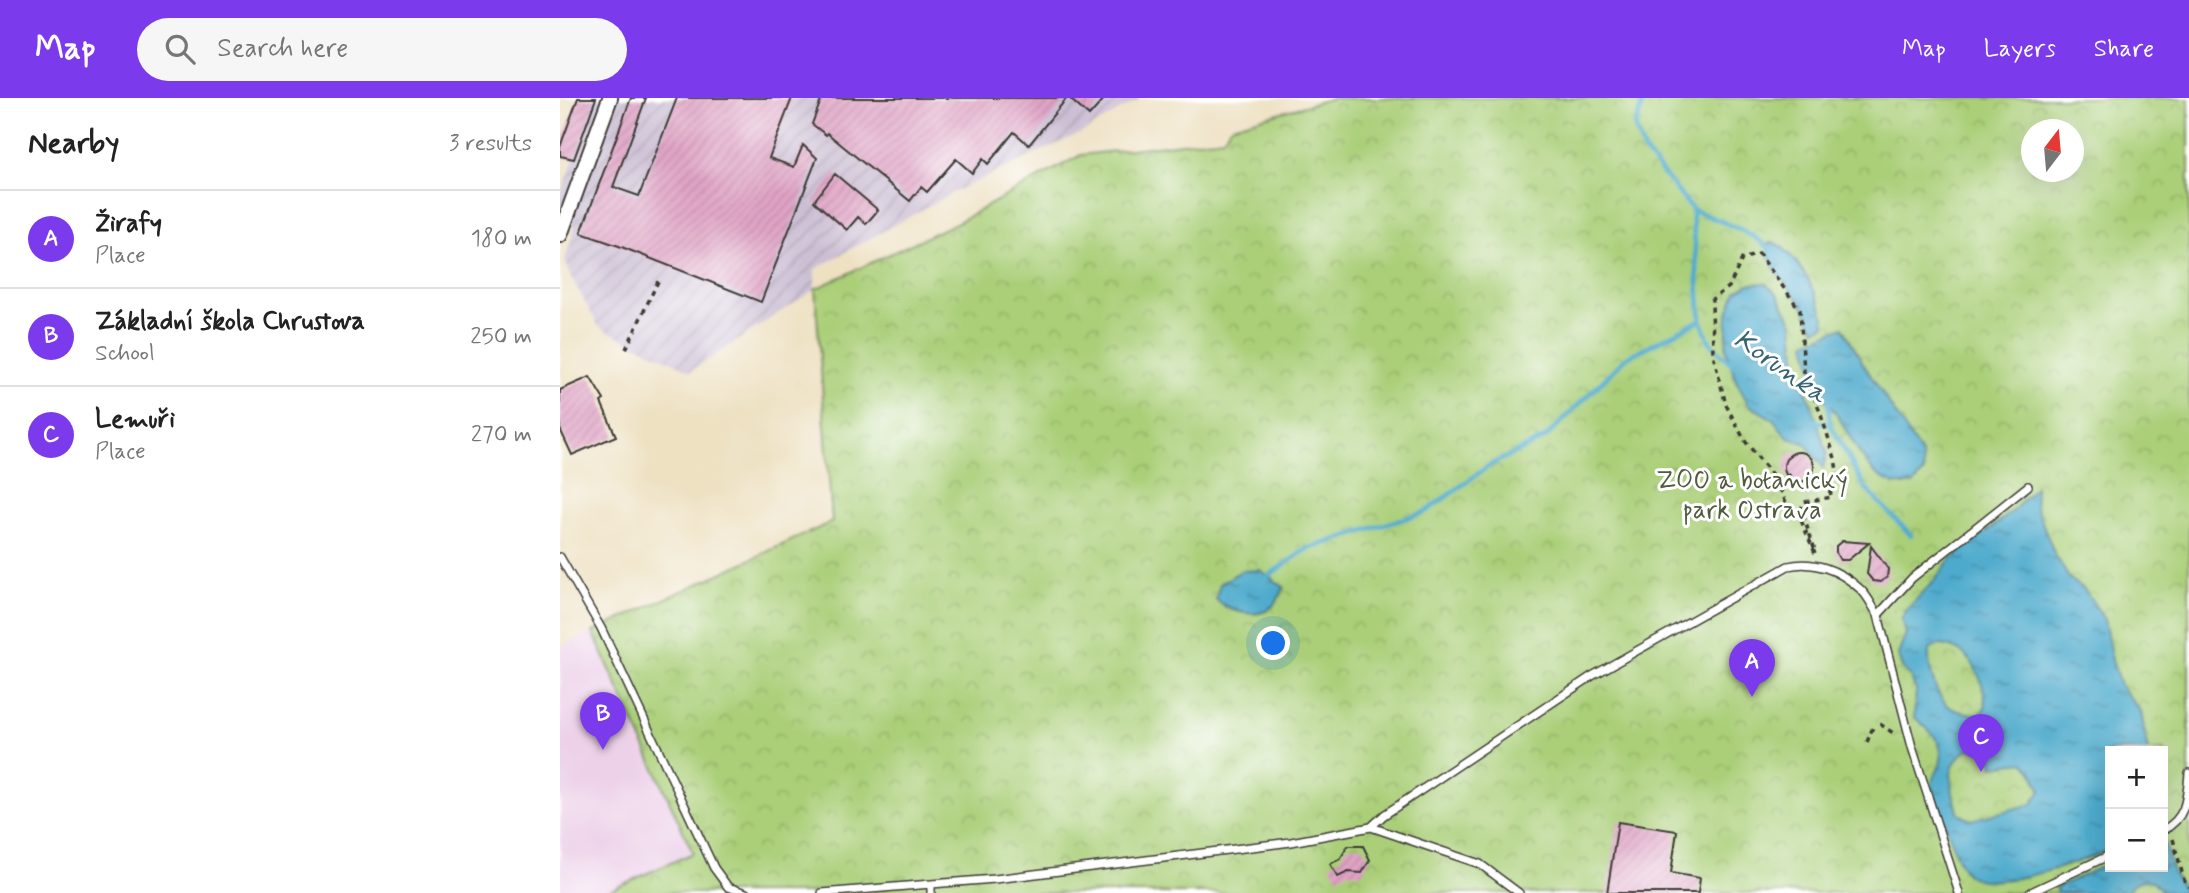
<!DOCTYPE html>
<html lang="en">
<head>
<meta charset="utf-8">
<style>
	:root { --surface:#fff; --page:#f6f6f6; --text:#222; --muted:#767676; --line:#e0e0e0; --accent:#7c3aed }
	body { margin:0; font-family:Mynerve,sans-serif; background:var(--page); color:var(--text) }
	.controls { position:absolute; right:21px; bottom:21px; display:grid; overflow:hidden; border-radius:0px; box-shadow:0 7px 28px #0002 }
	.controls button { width:63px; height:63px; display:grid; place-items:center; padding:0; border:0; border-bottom:2px solid var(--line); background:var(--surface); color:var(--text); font:35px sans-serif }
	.compass { position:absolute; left:1461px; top:21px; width:63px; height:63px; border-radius:50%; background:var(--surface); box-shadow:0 7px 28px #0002; rotate:16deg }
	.you { position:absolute; left:714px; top:546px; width:24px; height:24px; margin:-18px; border:5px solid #fff; border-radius:50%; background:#1a73e8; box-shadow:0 0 0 10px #1a73e833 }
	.badge { display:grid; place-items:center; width:46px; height:46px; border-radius:50%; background:var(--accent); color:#fff; font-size:23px; font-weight:700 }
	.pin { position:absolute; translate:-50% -58px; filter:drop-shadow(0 2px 4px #0008) }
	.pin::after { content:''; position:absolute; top:37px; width:24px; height:21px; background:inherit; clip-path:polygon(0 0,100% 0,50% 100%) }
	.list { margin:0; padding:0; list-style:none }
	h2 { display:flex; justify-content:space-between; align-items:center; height:91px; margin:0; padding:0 28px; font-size:30px }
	h2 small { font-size:23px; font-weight:400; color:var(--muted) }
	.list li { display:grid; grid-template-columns:46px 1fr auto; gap:21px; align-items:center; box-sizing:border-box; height:98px; padding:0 28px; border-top:2px solid var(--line) }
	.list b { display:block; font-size:26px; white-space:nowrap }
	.list p { margin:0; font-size:23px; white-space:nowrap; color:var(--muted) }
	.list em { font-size:23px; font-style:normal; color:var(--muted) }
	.icon { flex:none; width:38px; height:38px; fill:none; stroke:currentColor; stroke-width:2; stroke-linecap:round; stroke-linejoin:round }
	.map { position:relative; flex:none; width:1629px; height:795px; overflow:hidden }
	header { display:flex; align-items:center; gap:42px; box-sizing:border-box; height:98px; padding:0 35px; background:var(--accent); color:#fff }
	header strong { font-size:33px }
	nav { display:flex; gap:38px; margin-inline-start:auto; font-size:24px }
	.search { width:490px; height:63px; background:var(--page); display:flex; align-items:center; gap:18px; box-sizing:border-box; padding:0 24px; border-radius:38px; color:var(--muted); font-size:26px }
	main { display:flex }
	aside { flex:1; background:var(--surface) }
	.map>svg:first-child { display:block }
</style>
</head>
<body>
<header>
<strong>Map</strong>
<div class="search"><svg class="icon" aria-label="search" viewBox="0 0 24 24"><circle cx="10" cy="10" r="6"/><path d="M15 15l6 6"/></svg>Search here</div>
<nav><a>Map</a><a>Layers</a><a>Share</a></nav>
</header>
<main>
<aside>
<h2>Nearby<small>3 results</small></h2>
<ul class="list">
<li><span class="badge">A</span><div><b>Žirafy</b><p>Place</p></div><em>180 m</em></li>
<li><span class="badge">B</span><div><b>Základní škola Chrustova</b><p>School</p></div><em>250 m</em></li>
<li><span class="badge">C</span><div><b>Lemuři</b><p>Place</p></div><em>270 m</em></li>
</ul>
</aside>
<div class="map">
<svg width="1629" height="795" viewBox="0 0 1629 795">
	<defs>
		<pattern id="industrial-furrows" width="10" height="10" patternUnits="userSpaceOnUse" patternTransform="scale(1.75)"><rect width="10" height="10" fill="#ccbfd4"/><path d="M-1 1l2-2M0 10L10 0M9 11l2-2" fill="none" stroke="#afa4b5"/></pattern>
		<pattern id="park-crowns" width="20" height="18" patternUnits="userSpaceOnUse" patternTransform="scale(1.75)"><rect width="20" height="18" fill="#aacf78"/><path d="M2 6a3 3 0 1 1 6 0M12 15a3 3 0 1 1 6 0" fill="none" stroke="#92b167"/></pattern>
		<pattern id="water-ripples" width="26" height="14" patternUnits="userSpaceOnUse" patternTransform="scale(1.75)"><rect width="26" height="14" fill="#4eaacc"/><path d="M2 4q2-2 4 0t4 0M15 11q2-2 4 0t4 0" fill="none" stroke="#408aa5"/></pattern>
		<pattern id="building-hatch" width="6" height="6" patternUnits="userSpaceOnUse" patternTransform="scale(1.75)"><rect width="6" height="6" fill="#e0a3c5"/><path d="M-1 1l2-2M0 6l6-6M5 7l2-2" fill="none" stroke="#c08ca9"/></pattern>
	</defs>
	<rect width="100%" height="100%" fill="#fff"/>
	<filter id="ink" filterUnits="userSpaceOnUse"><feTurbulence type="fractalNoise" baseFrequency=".0143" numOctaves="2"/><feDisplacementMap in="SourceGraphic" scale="14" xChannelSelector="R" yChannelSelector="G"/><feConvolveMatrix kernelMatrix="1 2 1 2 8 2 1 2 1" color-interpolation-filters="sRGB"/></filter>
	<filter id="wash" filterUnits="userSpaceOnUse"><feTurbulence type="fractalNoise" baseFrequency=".00686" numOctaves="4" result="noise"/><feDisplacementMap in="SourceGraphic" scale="28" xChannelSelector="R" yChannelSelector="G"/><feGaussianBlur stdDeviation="1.57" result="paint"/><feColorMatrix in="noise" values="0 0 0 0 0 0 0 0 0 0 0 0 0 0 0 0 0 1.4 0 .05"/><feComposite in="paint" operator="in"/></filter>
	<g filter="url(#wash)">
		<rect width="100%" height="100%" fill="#eee1c2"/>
		<path fill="#edd1e9" d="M33,534L133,755L43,795H0V549Z"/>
		<path fill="url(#industrial-furrows)" d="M18,0H581L527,32L394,94L255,171V191L131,273L39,229L14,184L5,163L15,128L0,122V97L14,62L0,58V49Z"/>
		<path fill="url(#park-crowns)" stroke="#63764a" stroke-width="2" fill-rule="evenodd" d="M773,0H1629V795H43L133,755L33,534L272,424L255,191L398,124L521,57L663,40L671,28ZM1472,32H1514V74H1472ZM1550,653H1603V769H1550Z"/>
		<path fill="url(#water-ripples)" stroke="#356374" stroke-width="2" fill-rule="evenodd" d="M1213,144C1235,153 1264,203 1265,227L1256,231C1250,225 1248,218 1245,211C1234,192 1207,171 1207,147Z
			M1205,185L1217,195L1233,225L1237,270L1253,310L1267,355L1263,370L1245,345L1228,340L1214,322L1189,307L1176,283L1166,251L1168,215L1176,193L1189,186Z
			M1283,229L1304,267L1362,357L1364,374L1354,386C1310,394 1295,343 1275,314C1271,308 1265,303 1262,297C1254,281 1250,261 1246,244Z
			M1475,389L1476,408L1494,455L1509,480L1524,491L1544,521L1552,562L1560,587L1581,614L1588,653H1550V751C1521,764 1434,795 1408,777C1397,766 1393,748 1388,733C1384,722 1372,698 1372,687C1372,681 1378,673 1380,667C1386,645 1370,632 1354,619L1356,592L1350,579L1341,568L1338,557L1346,535L1341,521L1348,510L1373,484L1389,463L1453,413ZM1379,547C1411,548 1423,579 1426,608L1419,617C1408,615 1394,614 1386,606C1374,593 1368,569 1369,552ZM1409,651L1429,652L1433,668L1464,664L1472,673L1481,693L1472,706L1411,722L1399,716C1391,690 1382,668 1409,651Z
			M700,472L724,489C721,497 716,507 708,512C693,520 666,513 656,501L660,486L681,473Z
			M1603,740L1613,774L1625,795H1603L1593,783C1580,781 1573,783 1567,795H1498L1495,790L1550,765V769H1603Z"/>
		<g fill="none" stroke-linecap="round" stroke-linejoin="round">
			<path stroke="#4eaacc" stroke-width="5" d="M1084,0L1075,29L1083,51L1132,111L1141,222L1150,245L1174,268
				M1132,111C1153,121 1198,135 1211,153
				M1268,298L1270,326
				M1252,320L1258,324L1270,326L1306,391L1351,437
				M709,477L747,451L865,414L930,367L985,340L1067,259L1141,222"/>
		</g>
		<g id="blocks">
			<path fill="url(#building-hatch)" d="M18,0H36L14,61L0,58V49Z
				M71,0H86L53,89L79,98L117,0H232L209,60L234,69L243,47L257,60L201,204L59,148L21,135Z
				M262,0H507L469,47L454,34L428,66L423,61L412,75L396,61L367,94L361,89L350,103L267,35L266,37L252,26Z
				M509,0H545L529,18Z
				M275,76L318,112L306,126L298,119L287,132L254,103Z
				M30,279L44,302L41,304L56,338L12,357L0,331V292Z
				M1224 369a15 15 0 1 1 30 0a15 15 0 1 1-30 0Z
				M1282,443L1309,445L1288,462H1280L1276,455V448Z
				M1311,448L1328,471L1327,479L1321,484L1313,483L1307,476Z
				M1058,724L1117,733L1111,775L1140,780L1138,795H1047Z
				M788,748H803L810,762L802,775L788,774L778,779L770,766L780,761Z"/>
		</g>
	</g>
	<g filter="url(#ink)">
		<use href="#blocks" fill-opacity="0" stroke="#3c3a35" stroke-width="2"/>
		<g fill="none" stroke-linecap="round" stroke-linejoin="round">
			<defs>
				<path id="service" d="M0,459L41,530L154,770L168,789L186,795
					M811,729L824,717L1032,578L1228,468C1254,462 1279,472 1299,490C1307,496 1312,508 1318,517
					M1603,732C1627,720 1627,699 1629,675
					M262,795L371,786
					M371,795V786L435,781L731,744L811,729L920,766L959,795
					M1399,795L1352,649L1318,517L1352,480L1468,388
					M1469,795L1550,757"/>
				<path id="minor" d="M0,137L50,0"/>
			</defs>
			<use href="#service" stroke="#3c3a35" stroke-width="10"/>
			<use href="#minor" stroke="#3c3a35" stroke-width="18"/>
			<path stroke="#3c3a35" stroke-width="3.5" stroke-dasharray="5 5" stroke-linecap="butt" d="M66,251L100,179
				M1217,383L1233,375
				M1255,455L1237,413L1226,405L1217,383L1185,343L1166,307L1153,256L1152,201L1169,189L1182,161L1199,156L1240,212L1244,274L1260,314L1275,360L1277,373L1268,389L1272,399L1244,404L1241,411L1256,455
				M1320,626L1336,637
				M1307,644L1313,629
				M1613,741L1624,782L1629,789"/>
			<use href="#service" stroke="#fff" stroke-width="7"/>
			<use href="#minor" stroke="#fff" stroke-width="14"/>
		</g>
	</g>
	<g text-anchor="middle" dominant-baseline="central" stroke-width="6" stroke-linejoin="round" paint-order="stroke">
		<g font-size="26" fill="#4e5b3c" stroke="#fff">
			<text x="1192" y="383">ZOO a botanický<tspan x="1192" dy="30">park Ostrava</tspan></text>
		</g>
		<g font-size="28" font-style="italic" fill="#356374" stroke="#fff">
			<text transform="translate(1220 269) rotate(35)">Korunka</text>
		</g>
	</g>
</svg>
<div class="controls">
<button>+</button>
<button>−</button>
</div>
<svg class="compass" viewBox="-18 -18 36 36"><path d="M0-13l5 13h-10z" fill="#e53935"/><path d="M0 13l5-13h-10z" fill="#767676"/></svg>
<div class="you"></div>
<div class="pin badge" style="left:1192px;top:599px">A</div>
<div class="pin badge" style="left:43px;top:652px">B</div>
<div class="pin badge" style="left:1421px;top:674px">C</div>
</div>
</main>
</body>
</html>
